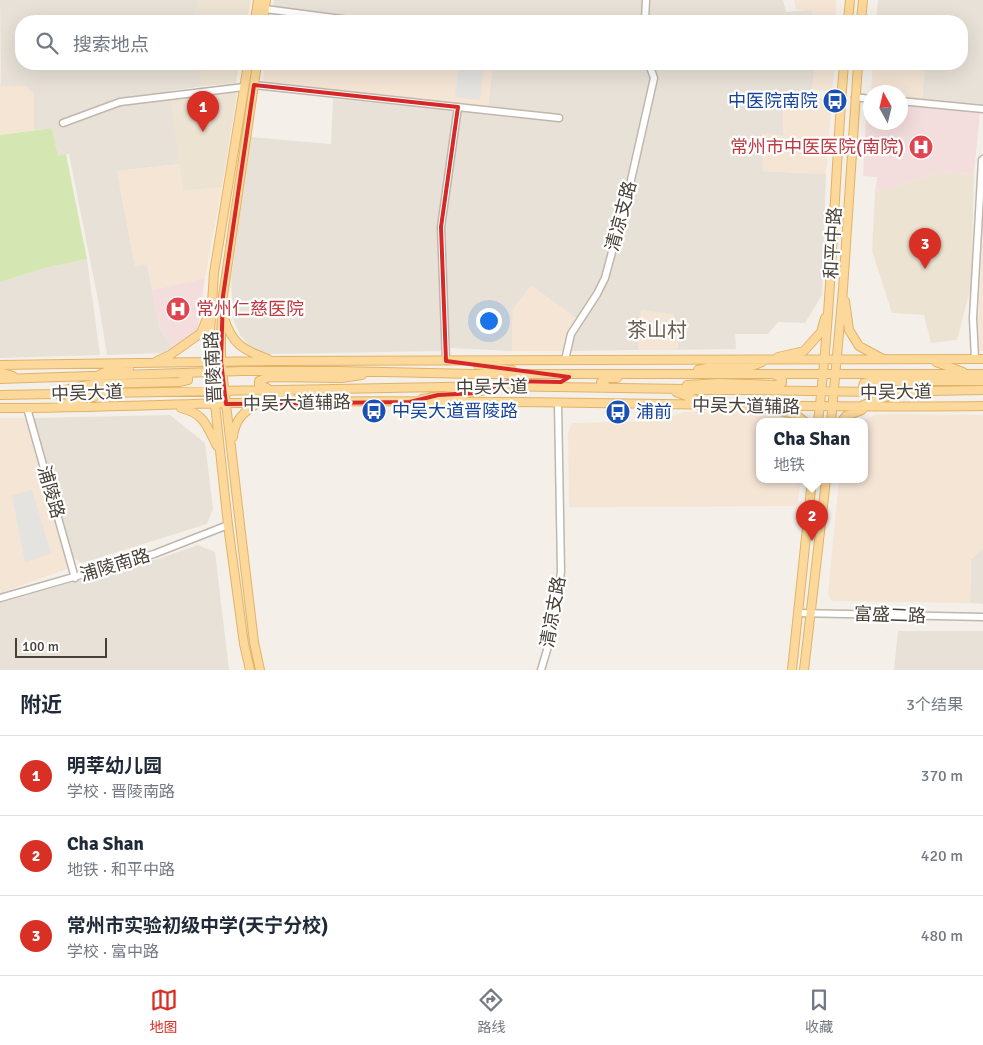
<!DOCTYPE html>
<html lang="zh">
<head>
<meta charset="utf-8">
<style>
	:root { --surface:#fff; --page:#f2f2f3; --text:#1f2937; --muted:#747a83; --line:#e0e1e3; --accent:#d93025 }
	body { margin:0; font-family:Signika,"Noto Sans SC",sans-serif; background:var(--page); color:var(--text) }
	.compass { position:absolute; left:863px; top:85px; width:45px; height:45px; border-radius:50%; background:var(--surface); box-shadow:0 5px 20px #0002; rotate:352deg }
	.scale { position:absolute; left:15px; bottom:12px; width:92px; box-sizing:border-box; padding-left:5px; border:2px solid #474037; border-top:0; font-size:14px; line-height:18px; white-space:nowrap; color:#474037; -webkit-text-stroke:4px #fff; paint-order:stroke }
	.you { position:absolute; left:488px; top:320px; width:18px; height:18px; margin:-12px; border:4px solid #fff; border-radius:50%; background:#1a73e8; box-shadow:0 0 0 8px #1a73e833 }
	.badge { display:grid; place-items:center; width:32px; height:32px; border-radius:50%; background:var(--accent); color:#fff; font-size:16px; font-weight:700 }
	.pin { position:absolute; translate:-50% -41px; filter:drop-shadow(0 1px 2px #0008) }
	.pin::after { content:''; position:absolute; top:26px; width:18px; height:15px; background:inherit; clip-path:polygon(0 0,100% 0,50% 100%) }
	.popup { position:absolute; left:756px; top:418px; width:112px; height:65px; box-sizing:border-box; display:grid; place-content:center; border-radius:10px; background:var(--surface); filter:drop-shadow(0 1px 4px #0005); font-size:16px; white-space:nowrap; color:var(--muted) }
	.popup b { font-size:19px; color:var(--text) }
	.popup::after { content:''; position:absolute; left:50%; top:100%; margin-left:-10px; border:10px solid transparent; border-top-color:var(--surface) }
	.list { margin:0; padding:0; list-style:none }
	h2 { display:flex; justify-content:space-between; align-items:center; height:65px; margin:0; padding:0 20px; font-size:21px }
	h2 small { font-size:16px; font-weight:400; color:var(--muted) }
	.list li { display:grid; grid-template-columns:32px 1fr auto; gap:15px; align-items:center; box-sizing:border-box; height:80px; padding:0 20px; border-top:1px solid var(--line) }
	.list b { display:block; font-size:19px; white-space:nowrap }
	.list p { margin:0; font-size:16px; white-space:nowrap; color:var(--muted) }
	.list em { font-size:16px; font-style:normal; color:var(--muted) }
	.icon { flex:none; width:28px; height:28px; fill:none; stroke:currentColor; stroke-width:2; stroke-linecap:round; stroke-linejoin:round }
	.map { position:relative; flex:none; width:983px; height:670px; overflow:hidden }
	.search { position:absolute; background:var(--surface); box-shadow:0 5px 20px #0002; left:15px; right:15px; top:15px; height:55px; display:flex; align-items:center; gap:12px; box-sizing:border-box; padding:0 18px; border-radius:20px; color:var(--muted); font-size:19px }
	.sheet { height:305px; background:var(--surface) }
	nav { display:flex; justify-content:space-around; align-items:center; box-sizing:border-box; height:70px; border-top:1px solid var(--line); background:var(--surface); font-size:14px; color:var(--muted) }
	nav a { display:grid; justify-items:center; gap:2px }
	nav .on { color:var(--accent) }
	.map>svg:first-child { display:block }
</style>
</head>
<body>
<div class="map">
<svg width="983" height="670" viewBox="0 0 983 670">
	<rect width="100%" height="100%" fill="#f4f0e9"/>
	<path fill="#e8e1d7" d="M0,0H200L193,21H21V64H199L203,86L170,91L180,164L117,171L135,266L147,264L160,329L173,348L162,353L107,355L98,300L69,154L58,156L52,128L34,130V95L1,86Z
		M274,0H783L786,12L812,10V21H380L273,7Z
		M878,0H983V105L922,99L925,64H962V21H876Z
		M493,64H815L812,89L781,105L783,111V135L762,134L763,171L826,174L822,295L805,323L778,322L768,334H735L736,349L677,350L680,328L641,311L638,350L563,351L569,331L513,309L512,351L449,348L445,266L438,230L442,351L269,354L254,350L240,335L233,319L231,280L251,137L331,144L333,99L487,113Z
		M87,259L100,355L0,358V282L45,268Z
		M170,415L205,443L213,509L207,524L82,563L73,557L33,418Z
		M198,545L215,552L229,670H0V602L161,558Z
		M983,548V604L970,603L971,559Z
		M898,631H983V670H894Z"/>
	<path fill="#f5e5d5" d="M794,0H836V21H812V10H796Z
		M0,63L1,86H26L34,94V130L0,135Z
		M265,64H493L488,108L267,84L263,79Z
		M815,64H835L832,92L812,89Z
		M873,64H925L922,99L901,98L900,92H871Z
		M805,98L832,99L826,174L763,171L762,134L783,135V111Z
		M180,164L183,191L222,187L205,278L152,290L147,264L135,267L117,171Z
		M983,229V351H979L978,318Z
		M531,285L578,319L569,331L563,351H512L513,309Z
		M641,310L673,314L680,328L677,350H638Z
		M757,411L784,414L795,422H760V480H801L797,506L569,507L568,432L572,423L658,421L684,412Z
		M892,414L983,415V548L971,559L970,603L832,601L828,594L839,480H864V422H861L875,415Z
		M0,418H22L27,421L70,568L0,593Z"/>
	<path fill="#ede3d3" d="M200,0H251L247,21H193Z
		M199,64H239L236,83L203,86Z
		M233,92L237,94L222,187L183,191L171,99Z
		M942,172L974,174L971,287L957,340L931,343L924,315L892,313L872,251L875,192Z"/>
	<path fill="#f4dedd" d="M867,100H870V122H900L901,103L980,112L974,174L942,172L875,192L877,177L863,176Z
		M205,278L196,339L173,348L160,329L152,290Z"/>
	<path fill="#d4e7b2" d="M52,128L58,156L66,154L87,259L45,268L0,282V135Z"/>
	<path fill="#e5e3e0" d="M459,64L484,66L480,100L455,97Z
		M32,490L51,553L25,563L12,495Z"/>
	<g fill="none" stroke-linecap="round" stroke-linejoin="round">
		<defs>
			<path id="minor" d="M265,9L357,21
				M645,21L646,0
				M254,85L559,118
				M855,97L870,99
				M900,101L983,109
				M63,123L120,102L244,87
				M975,359L973,318L982,160L983,159
				M565,360L571,334L597,294L605,278L629,189L654,78L649,64
				M446,361L441,227L458,107
				M27,408L75,578
				M0,598L154,554L228,525
				M798,613L983,617
				M541,670L555,623L561,571L558,403"/>
			<path id="major" d="M255,21L258,0
				M263,21L266,0
				M848,21L850,0
				M861,21L863,0
				M248,64L214,273L209,348L228,525L244,644L250,670
				M257,64L223,296L221,334V361L241,533L254,642L260,670
				M845,301L849,330L859,346L883,359
				M224,318C232,344 243,350 268,359
				M778,357L804,351L821,332L825,318
				M157,361L170,355L201,333L209,313
				M936,362L963,372
				M0,365L274,361L983,359
				M478,365L512,370
				M698,370L716,366H752L762,362
				M0,372L13,376
				M99,375L112,369L129,368
				M0,379L243,371H339L474,374H983
				M687,385L718,383L776,385L782,383V378L773,374
				M607,387L601,385V382L608,378H617
				M267,388L259,385V381L269,377L341,378L362,375
				M65,390L93,384L179,382L188,380V377L182,374
				M872,391L863,387L864,383L874,381H983
				M676,392L705,403
				M266,393L291,398
				M0,395L496,386L874,392L983,390
				M422,399C444,394 467,396 489,389
				M64,404L88,397H94
				M863,405L894,394
				M0,408C96,408 191,403 286,402C519,398 751,409 983,406
				M181,408C205,414 206,425 217,446
				M775,410L795,414L805,422
				M818,422C832,303 834,183 844,64
				M831,422L843,289L858,64
				M841,422L846,416L862,410
				M233,437C235,420 243,412 257,404
				M792,670L812,480
				M804,670L826,480"/>
		</defs>
		<use href="#minor" stroke="#bfb7ab" stroke-width="9"/>
		<use href="#major" stroke="#e1b369" stroke-width="10"/>
		<use href="#minor" stroke="#fff" stroke-width="6"/>
		<use href="#major" stroke="#fcd89a" stroke-width="8"/>
	</g>
	<path fill="none" stroke="#d62828" stroke-width="4" stroke-linejoin="round" d="M254,85L458,107L441,227L446,361L569,377L561,382L509,381L476,393L438,395L410,402L226,404L221,361L223,296Z"/>
	<defs>
		<symbol id="bus-disc" viewBox="-11 -11 22 22"><circle r="9.5" fill="#1a4fb4" stroke="#fff"/><path d="M-5-6H5V4H4V6H2V4H-2V6H-4V4H-5ZM-3.5-4V0h7V-4ZM-3.5 1.2v1.5H-2V1.2ZM2 1.2v1.5H3.5V1.2Z" fill="#fff"/></symbol>
		<symbol id="hospital-disc" viewBox="-11 -11 22 22"><circle r="9.5" fill="#e0444e" stroke="#fff"/><path d="M-5-5h3v3.5h4V-5h3V5h-3V1.5h-4V5h-3Z" fill="#fff"/></symbol>
	</defs>
	<g fill-rule="evenodd">
		<use href="#bus-disc" x="821" y="87" width="28" height="28"/>
		<use href="#hospital-disc" x="907" y="133" width="28" height="28"/>
		<use href="#hospital-disc" x="164" y="295" width="28" height="28"/>
		<use href="#bus-disc" x="360" y="397" width="28" height="28"/>
		<use href="#bus-disc" x="604" y="398" width="28" height="28"/>
	</g>
	<g text-anchor="middle" dominant-baseline="central" stroke-width="4.5" stroke-linejoin="round" paint-order="stroke">
		<g font-size="18" fill="#164399" stroke="#fff" text-anchor="start">
			<text x="818" y="101" text-anchor="end">中医院南院</text>
			<text x="392" y="411">中吴大道晋陵路</text>
			<text x="636" y="412">浦前</text>
		</g>
		<g font-size="18" fill="#be3a42" stroke="#fff" text-anchor="end">
			<text x="904" y="147">常州市中医医院(南院)</text>
			<text x="196" y="309" text-anchor="start">常州仁慈医院</text>
		</g>
		<g font-size="18" fill="#474037" stroke="#fff">
			<text transform="translate(621 216) rotate(-75)">清凉支路</text>
			<text transform="translate(833 243) rotate(-87)">和平中路</text>
			<text transform="translate(213 367) rotate(-93)">晋陵南路</text>
			<text transform="translate(492 387) rotate(-1)">中吴大道</text>
			<text transform="translate(896 392) rotate(-1)">中吴大道</text>
			<text transform="translate(87 393) rotate(-2)">中吴大道</text>
			<text transform="translate(297 403) rotate(-1)">中吴大道辅路</text>
			<text transform="translate(746 406) rotate(1)">中吴大道辅路</text>
			<text transform="translate(51 492) rotate(74)">浦陵路</text>
			<text transform="translate(115 565) rotate(-17)">浦陵南路</text>
			<text transform="translate(553 612) rotate(-80)">清凉支路</text>
			<text transform="translate(890 615) rotate(2)">富盛二路</text>
		</g>
		<g font-size="20" fill="#6a5d4f" stroke="#fff">
			<text x="657" y="330">茶山村</text>
		</g>
	</g>
</svg>
<svg class="compass" viewBox="-18 -18 36 36"><path d="M0-13l5 13h-10z" fill="#e53935"/><path d="M0 13l5-13h-10z" fill="#747a83"/></svg>
<div class="scale">100 m</div>
<div class="you"></div>
<div class="pin badge" style="left:203px;top:132px">1</div>
<div class="pin badge" style="left:812px;top:541px">2</div>
<div class="popup"><b>Cha Shan</b>地铁</div>
<div class="pin badge" style="left:925px;top:269px">3</div>
<div class="search"><svg class="icon" aria-label="search" viewBox="0 0 24 24"><circle cx="10" cy="10" r="6"/><path d="M15 15l6 6"/></svg>搜索地点</div>
</div>
<section class="sheet">
<h2>附近<small>3个结果</small></h2>
<ul class="list">
<li><span class="badge">1</span><div><b>明莘幼儿园</b><p>学校 · 晋陵南路</p></div><em>370 m</em></li>
<li><span class="badge">2</span><div><b>Cha Shan</b><p>地铁 · 和平中路</p></div><em>420 m</em></li>
<li><span class="badge">3</span><div><b>常州市实验初级中学(天宁分校)</b><p>学校 · 富中路</p></div><em>480 m</em></li>
</ul>
</section>
<nav>
<a class="on"><svg class="icon" aria-label="map" viewBox="0 0 24 24"><path d="M3 6l6-2 6 2 6-2v14l-6 2-6-2-6 2zM9 4v14M15 6v14"/></svg>地图</a>
<a><svg class="icon" aria-label="directions" viewBox="0 0 24 24"><path d="M12 3l9 9-9 9-9-9zM9 14v-3h6M13 9l2 2-2 2"/></svg>路线</a>
<a><svg class="icon" aria-label="saved" viewBox="0 0 24 24"><path d="M7 4h10v16l-5-4-5 4z"/></svg>收藏</a>
</nav>
</body>
</html>
